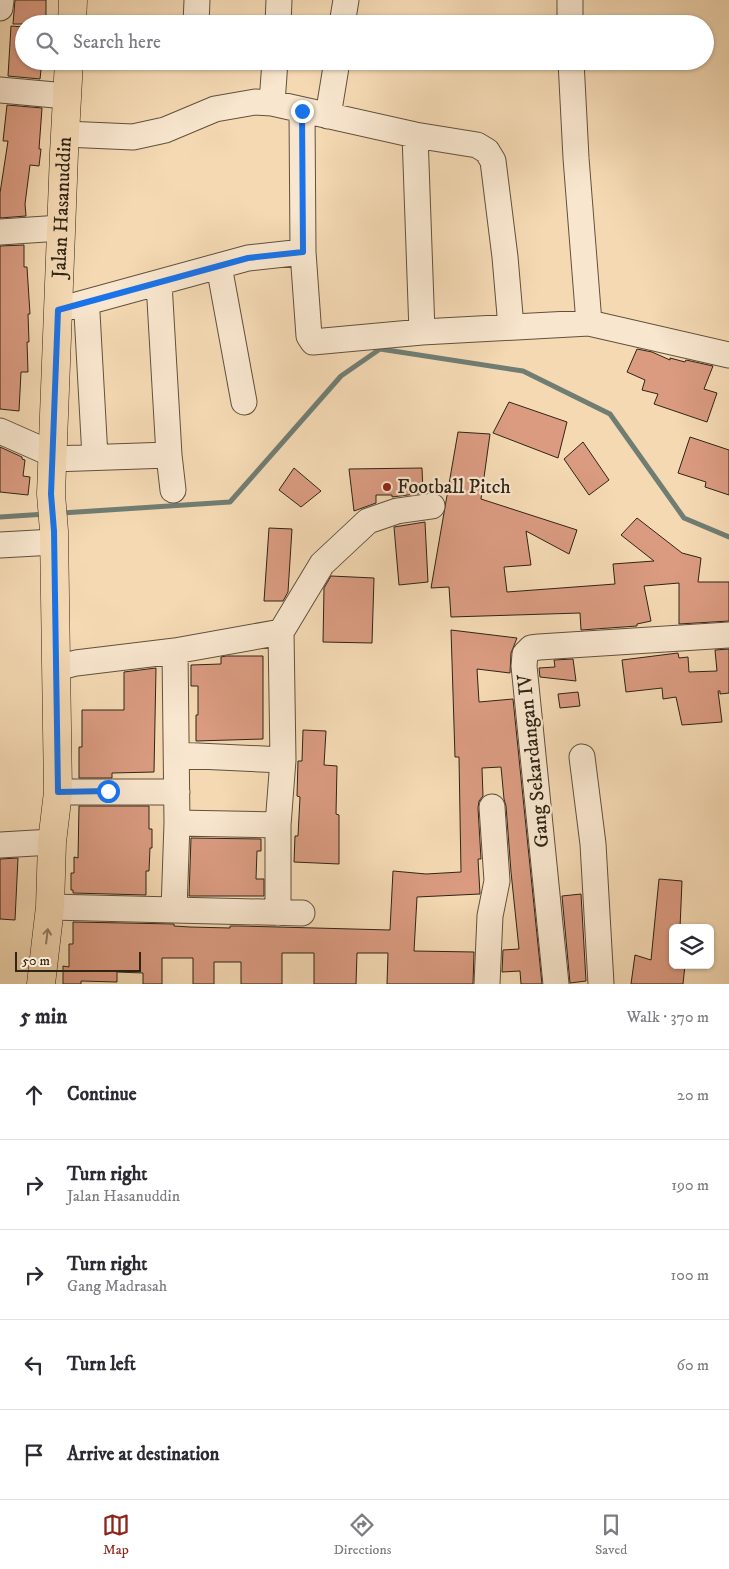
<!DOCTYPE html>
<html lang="en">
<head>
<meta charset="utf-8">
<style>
	:root { --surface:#fff; --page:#f7f7f7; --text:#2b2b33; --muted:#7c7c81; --line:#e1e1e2; --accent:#8f2418 }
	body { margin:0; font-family:"IM FELL DW Pica",serif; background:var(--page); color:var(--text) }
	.controls { position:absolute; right:15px; bottom:15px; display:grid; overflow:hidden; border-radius:8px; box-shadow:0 1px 4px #0004 }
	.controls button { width:45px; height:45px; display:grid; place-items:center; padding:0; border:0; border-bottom:1px solid var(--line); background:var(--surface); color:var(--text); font:25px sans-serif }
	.scale { position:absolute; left:15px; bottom:12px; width:126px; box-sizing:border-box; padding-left:5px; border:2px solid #2f2416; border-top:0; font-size:14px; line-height:18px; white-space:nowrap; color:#2f2416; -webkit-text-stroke:4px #f8e6ce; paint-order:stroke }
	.stop { position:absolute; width:15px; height:15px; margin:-11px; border:4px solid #1a73e8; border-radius:50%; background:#fff }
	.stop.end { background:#1a73e8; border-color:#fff; box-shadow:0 1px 5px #0008 }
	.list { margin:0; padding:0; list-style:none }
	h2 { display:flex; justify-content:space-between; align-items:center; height:65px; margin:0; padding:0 20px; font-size:21px }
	h2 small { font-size:16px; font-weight:400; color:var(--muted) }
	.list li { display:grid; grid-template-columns:32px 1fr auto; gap:15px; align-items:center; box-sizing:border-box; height:90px; padding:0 20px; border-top:1px solid var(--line) }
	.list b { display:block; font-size:19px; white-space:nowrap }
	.list p { margin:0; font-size:16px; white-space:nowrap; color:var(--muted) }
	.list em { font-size:16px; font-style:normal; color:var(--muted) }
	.icon { flex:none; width:28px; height:28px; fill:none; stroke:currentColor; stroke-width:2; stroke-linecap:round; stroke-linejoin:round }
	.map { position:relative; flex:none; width:729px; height:984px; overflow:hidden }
	.search { position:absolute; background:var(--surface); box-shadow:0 1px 4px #0004; left:15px; right:15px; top:15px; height:55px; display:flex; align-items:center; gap:12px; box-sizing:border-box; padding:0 18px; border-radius:28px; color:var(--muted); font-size:19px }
	.sheet { height:515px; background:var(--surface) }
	nav { display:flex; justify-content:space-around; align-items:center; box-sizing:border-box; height:70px; border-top:1px solid var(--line); background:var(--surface); font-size:14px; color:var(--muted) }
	nav a { display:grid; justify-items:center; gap:2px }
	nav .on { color:var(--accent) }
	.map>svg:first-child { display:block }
</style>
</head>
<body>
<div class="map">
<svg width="729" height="984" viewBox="0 0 729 984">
	<rect width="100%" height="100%" fill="#f4d9b3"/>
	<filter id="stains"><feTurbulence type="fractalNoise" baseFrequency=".004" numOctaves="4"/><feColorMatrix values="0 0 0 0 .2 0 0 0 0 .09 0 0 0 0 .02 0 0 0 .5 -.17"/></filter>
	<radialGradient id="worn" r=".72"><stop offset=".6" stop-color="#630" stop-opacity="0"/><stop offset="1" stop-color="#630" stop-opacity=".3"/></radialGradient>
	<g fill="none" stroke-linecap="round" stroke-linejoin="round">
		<path stroke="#707d73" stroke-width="5" d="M62,513L230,502L341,376L380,349L523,371L610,414L684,518L729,537
			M0,517L46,514"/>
	</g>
	<path fill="#da9b81" stroke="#2f2416" d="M15,0H46V24H13Z
		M11,26L24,27V61H42L40,79L8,76Z
		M7,105L42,108L39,149H41L39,166L30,165L25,204L26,216L0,218V193L8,141H3Z
		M24,245V267H27L30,314H28L29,342H27L28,372H21L19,411L0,409V246Z
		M637,349L652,352L670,360V358L685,362L686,360L713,366L704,389L717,393L707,422L654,404L658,394L642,390L645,380L627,372Z
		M509,402L567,422L558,458L493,433Z
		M458,432L490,434L481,499L577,530L569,554L526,531L531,565L504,567L507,592L615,584L613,564L654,561L621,535L637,518L682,553L701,558L698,582H729V621L679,624V583L644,586L651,621L637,624V626L581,630L580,613L451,617L449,587L431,588Z
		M690,437L729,450V495L705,487L706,482L678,473Z
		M583,442L609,480L589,495L564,459Z
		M0,447L22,457V459L25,460L23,476L30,477L28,495L0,492Z
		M294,468L321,491L301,507L279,490Z
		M422,468L423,493L392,497V495H376V503L354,511L349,469Z
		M425,522L428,582L399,585L394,527Z
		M269,528L292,529L288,592L283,601H264Z
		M331,576L374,578L372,643L323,642L324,588Z
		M451,630L517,638L511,653L510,673L477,669L479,702L513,699L542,984H521L520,971L502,972L503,950L519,949L511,872L506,806L504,799L501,767L482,768L483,796L479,801L478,808L481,859H478L480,894L417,897L414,951L474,952L473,984H387L388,953H357L356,984H314V953H282V984H241V962H214V984H193V958H162V984H143V973L117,972V982L81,981V984H63V966L69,967V944H73V922L174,924V926L190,927L230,928V926H240L390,930L393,871L426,874L461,872L459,757H455Z
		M729,649V693L720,694V691H718L722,722L682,725L676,697L663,699L662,688L626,692L622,660L678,653L679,658L688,657L689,672L717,671L715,650Z
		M226,656H263V739L196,741V715H198V686H191V665L221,664V657Z
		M573,659L576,681L540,677L539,668L555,667L554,660Z
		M156,668L154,772L112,773V778H79V747H82V710H124V672Z
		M578,692L580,706L560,708L558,694Z
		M303,730L326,731L324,765L337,766L336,814L339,815V864L294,862L295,836H298L300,797L297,796L298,761H302Z
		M79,806H149V829H152V848H150L149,871H146V895L73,893V890H71V873H74V857L78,858Z
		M191,838L261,839V851H257L256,879H264V896H189Z
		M18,858L15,920L0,919V859Z
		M659,879L682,881L680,928H673V965H685L683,984H631L635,955L651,960Z
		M581,894L586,981L570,983L562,896Z"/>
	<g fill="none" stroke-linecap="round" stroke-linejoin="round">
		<defs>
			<path id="minor" d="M0,8L1,0
				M196,24L197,0
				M278,24L279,0
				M342,24L346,0
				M570,24V0
				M571,61L576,158L589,323
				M0,90L66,96
				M272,103L275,61
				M302,111L303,252L309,336L313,342L422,332L589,323L729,355
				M328,116L337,61
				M65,134L133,137L165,130L215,109L255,102L272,103L415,135L477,145L487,151L493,161L505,257L511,327
				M415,135L422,332
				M0,232L61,228
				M219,266L244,402
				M159,283L169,455L173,490
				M85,303L87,313L95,457
				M58,310L248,258L303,252
				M0,431L52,454
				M52,459L169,455
				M0,545L54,542
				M57,668L76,663L175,651L281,632
				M177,755L283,760
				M582,757L593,844L601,984
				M58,792H177
				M177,823L278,825
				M0,845L52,842
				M50,907L302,913
				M174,910L177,823L175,651
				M278,913V825L283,760L281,632L322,564L368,521L397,511L432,506
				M487,984L490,916L497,881L492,807
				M556,984L524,666L525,654L531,648L539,647L729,635"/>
			<g id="major">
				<path d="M72,24L73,0"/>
				<path id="s1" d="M41,984L50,907L52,842L58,792L54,531L51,494L64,153L69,61"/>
			</g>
		</defs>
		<use href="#minor" stroke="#60513d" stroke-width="27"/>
		<use href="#major" stroke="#2f2416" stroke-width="29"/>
		<use href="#minor" stroke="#f8e6ce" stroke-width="25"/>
		<use href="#major" stroke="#f4d9b3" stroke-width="28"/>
	</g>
	<defs><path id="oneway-shaft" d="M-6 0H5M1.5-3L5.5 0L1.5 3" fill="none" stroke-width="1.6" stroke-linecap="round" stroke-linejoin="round" transform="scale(1.25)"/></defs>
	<use stroke="#927e64" href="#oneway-shaft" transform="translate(47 936) rotate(-83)"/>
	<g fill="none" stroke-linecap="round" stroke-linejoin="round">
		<path stroke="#1a73e8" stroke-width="6" d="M108,791L58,792L54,531L51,494L58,310L248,258L303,252L302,111"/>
	</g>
	<circle fill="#8f2418" stroke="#f8e6ce" stroke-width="2" cx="387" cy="487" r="5"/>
	<g text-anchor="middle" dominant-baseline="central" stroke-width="4.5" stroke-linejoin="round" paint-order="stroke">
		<g font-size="20" fill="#2f2416" stroke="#f8e6ce">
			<text stroke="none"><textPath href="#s1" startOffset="778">Jalan Hasanuddin</textPath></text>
			<text transform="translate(534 761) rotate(-96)">Gang Sekardangan IV</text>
		</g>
		<g font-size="20" fill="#2f2416" stroke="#f8e6ce" text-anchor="start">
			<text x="397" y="487">Football Pitch</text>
		</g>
	</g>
	<rect width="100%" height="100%" filter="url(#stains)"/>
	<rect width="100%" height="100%" fill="url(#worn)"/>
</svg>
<div class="controls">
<button><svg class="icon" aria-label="layers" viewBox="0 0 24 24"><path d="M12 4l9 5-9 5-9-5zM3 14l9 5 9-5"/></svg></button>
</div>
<div class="scale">50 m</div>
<div class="stop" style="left:108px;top:791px"></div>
<div class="stop end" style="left:302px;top:111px"></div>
<div class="search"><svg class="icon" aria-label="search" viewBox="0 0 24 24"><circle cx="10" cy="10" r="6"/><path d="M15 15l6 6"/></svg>Search here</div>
</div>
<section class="sheet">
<h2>5 min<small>Walk · 370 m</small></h2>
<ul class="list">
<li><svg class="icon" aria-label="ahead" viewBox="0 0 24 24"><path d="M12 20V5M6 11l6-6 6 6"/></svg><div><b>Continue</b></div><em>20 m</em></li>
<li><svg class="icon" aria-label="right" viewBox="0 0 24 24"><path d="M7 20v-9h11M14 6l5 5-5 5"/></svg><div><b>Turn right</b><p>Jalan Hasanuddin</p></div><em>190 m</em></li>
<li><svg class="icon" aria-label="right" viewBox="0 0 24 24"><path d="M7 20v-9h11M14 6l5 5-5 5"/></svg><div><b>Turn right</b><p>Gang Madrasah</p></div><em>100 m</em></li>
<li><svg class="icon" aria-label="left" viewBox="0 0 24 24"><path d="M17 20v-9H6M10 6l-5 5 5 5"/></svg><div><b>Turn left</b></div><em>60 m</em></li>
<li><svg class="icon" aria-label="arrive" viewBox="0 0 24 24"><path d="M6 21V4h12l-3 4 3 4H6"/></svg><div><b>Arrive at destination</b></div></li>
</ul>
</section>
<nav>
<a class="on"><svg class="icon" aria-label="map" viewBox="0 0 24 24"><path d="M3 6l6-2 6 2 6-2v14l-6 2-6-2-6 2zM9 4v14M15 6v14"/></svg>Map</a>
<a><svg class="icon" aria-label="directions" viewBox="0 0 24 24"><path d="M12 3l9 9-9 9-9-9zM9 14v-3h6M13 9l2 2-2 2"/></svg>Directions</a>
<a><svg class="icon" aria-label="saved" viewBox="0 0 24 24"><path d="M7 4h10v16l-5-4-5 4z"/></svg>Saved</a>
</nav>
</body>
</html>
